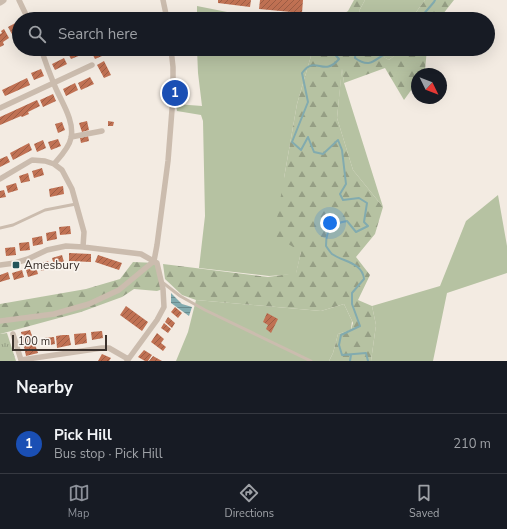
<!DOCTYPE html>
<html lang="en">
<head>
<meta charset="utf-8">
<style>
	:root { --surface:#171b24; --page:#242831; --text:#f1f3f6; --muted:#9ea1a6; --line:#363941; --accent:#8c9099 }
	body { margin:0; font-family:"Nunito Sans",sans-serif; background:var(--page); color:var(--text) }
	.compass { position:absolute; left:411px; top:68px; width:36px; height:36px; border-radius:50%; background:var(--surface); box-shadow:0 4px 16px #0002; rotate:133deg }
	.scale { position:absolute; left:12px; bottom:10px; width:95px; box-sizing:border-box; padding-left:4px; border:2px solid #3a312c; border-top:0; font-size:11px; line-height:14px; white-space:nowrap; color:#3a312c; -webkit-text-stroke:3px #faf5ef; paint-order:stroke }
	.you { position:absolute; left:330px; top:223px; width:14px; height:14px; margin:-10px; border:3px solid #fff; border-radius:50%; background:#1a73e8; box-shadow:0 0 0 6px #1a73e833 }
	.badge { display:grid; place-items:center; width:26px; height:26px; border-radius:50%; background:var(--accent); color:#fff; font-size:13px; font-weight:700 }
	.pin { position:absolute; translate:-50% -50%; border:2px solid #fff; box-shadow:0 1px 4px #0006 }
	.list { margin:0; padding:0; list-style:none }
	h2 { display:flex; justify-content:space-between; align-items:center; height:52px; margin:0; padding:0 16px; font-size:17px }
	h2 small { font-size:13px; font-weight:400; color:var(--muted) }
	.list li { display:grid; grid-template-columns:26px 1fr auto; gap:12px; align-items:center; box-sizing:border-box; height:60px; padding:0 16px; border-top:1px solid var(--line) }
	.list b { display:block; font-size:15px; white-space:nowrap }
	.list p { margin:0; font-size:13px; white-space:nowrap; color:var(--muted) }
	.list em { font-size:13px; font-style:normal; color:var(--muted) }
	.icon { flex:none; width:22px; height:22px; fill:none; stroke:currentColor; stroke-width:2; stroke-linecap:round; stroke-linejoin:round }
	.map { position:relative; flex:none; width:507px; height:361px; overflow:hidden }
	.search { position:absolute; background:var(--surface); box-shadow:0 4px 16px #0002; left:12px; right:12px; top:12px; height:44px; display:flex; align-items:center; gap:10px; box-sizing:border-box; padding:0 14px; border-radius:22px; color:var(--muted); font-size:15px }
	.sheet { height:112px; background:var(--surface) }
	nav { display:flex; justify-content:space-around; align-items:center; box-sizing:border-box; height:56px; border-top:1px solid var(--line); background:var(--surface); font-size:11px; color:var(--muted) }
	nav a { display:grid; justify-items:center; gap:2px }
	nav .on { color:var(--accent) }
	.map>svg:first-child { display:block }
</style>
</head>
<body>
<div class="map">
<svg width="507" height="361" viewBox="0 0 507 361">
	<defs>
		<pattern id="forest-firs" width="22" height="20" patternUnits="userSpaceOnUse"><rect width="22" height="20" fill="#b6c2a2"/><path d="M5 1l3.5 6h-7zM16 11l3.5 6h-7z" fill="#959e84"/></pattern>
		<pattern id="park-tufts" width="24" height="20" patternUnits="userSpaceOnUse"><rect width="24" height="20" fill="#b6c2a2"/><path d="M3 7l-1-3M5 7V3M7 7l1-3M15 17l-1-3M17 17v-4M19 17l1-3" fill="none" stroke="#959e84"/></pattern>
		<pattern id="water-rules" width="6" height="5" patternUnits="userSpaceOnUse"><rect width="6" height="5" fill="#82abaf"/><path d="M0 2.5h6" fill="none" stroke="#6b8c8f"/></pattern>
		<pattern id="building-hatch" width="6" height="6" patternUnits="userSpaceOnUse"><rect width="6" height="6" fill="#c07153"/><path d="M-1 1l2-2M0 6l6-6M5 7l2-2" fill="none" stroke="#9d5d45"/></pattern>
	</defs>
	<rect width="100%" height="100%" fill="#f3ebe2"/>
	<path fill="#b6c2a2" d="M365,0H425L411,19H368L359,11Z
		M197,6L262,19H197Z
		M197,49H313L297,104L284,178L301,252L296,274L269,276L199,268L205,216L203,121L201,115L177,111L176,104L202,106L198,73Z
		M370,49H400V51L389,60L370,50Z
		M342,67L344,83L383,207L353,170L337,118Z
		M498,195L507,246V273L447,293L433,361H371L376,325L372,306L440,286L466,221Z
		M196,300L321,311L344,304L352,321L351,330L338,334L333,353L329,361H176L188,332Z"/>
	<path fill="url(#forest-firs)" d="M354,0H365L359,11L368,19H336L348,11Z
		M425,0H454L439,19H411Z
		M313,49H370L389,60L400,51V49H427L425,70L423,74H417V82L404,100L385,68L344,83L342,69L337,118L353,170L383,207L375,234L356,257L370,275L358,300L372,306L376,325L371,361H329L333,353L338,334L351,330L353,323L344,304L321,311L196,300L182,295L165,279L163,264L268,277L296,273L301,252L274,235L297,104Z
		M133,262L157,263L163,289L157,291L134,289L122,297L81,312L0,334V304L86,289L120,279Z"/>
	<path fill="url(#park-tufts)" d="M7,333L16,361H0V334Z"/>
	<path fill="url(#water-rules)" d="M171,293L182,304L192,307L189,316L171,303Z"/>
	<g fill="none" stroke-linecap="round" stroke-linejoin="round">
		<path stroke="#82abaf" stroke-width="2" d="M350,19V15H360L364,19
			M417,19L422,16L434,2L435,0
			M330,49L339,59C323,78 316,54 302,73L308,102L292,142L301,150L308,137L314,152L323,154L338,140L342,150L346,184L340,194L343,200L359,198L367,203L364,222L368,226L356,232L347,221C330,224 326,230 326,246C328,249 330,252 332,254C343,262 362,262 364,279L352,293V304L360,326L341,335L339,345L342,355L366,353L368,361
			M356,49L355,58C373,71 376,55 391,52C395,52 400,53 404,54L411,49
			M350,361L351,355"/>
	</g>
	<path fill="url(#building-hatch)" d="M218,0H251L250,7L218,3Z
		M260,0H303L302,13L259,9Z
		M19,21V33L13,36L8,27Z
		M4,29L9,38L3,42L4,45L0,47V34L2,33L1,31Z
		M75,49H78L81,55L71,59L68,53Z
		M90,49H98L102,56L95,59Z
		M64,58L67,64L55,70L52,64Z
		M104,61L111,75L104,78L97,65Z
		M41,69L44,76L34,80L31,73Z
		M90,77L94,84L81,90L78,83Z
		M27,78L30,85L5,96L2,90Z
		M75,83L78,90L66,96L63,89Z
		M53,94L56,101L43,107L40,100Z
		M37,100L40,106L28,112L29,114L22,117L21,116L0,125V117Z
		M87,121L89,130L82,132L79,123Z
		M108,121L114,122L113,126H108Z
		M62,122L65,130L58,133L55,124Z
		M88,136L89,141L81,143L80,138Z
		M58,139L61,146L51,150L48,142Z
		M43,140L46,148L37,152L34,144Z
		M29,143L32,150L13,160L10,153Z
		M7,156L10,162L0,167V159Z
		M42,168L44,175L34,178L32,171Z
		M28,173L30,181L21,183L19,176Z
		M16,183L18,190L8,193L6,186Z
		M63,186L64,194L50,197L49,189Z
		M4,190L6,197L0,198V191Z
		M70,226L71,234L60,235L59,227Z
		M56,231L57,239L47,241L46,233Z
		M42,236L43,244L33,246L32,238Z
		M29,242L30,250L20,251L19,243Z
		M15,247L16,255L6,256L5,248Z
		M69,253L91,254V262L69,261Z
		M62,255L64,262L54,265L52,258Z
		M98,255L122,263L119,270L95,262Z
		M48,261L51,268L41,271L39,264Z
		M36,267L38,274L28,277L26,270Z
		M22,270L24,277L14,280L12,273Z
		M8,272L10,279L0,282V275Z
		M126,306L148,322L142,331L120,315Z
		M175,307L182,313L178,318L171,312Z
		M267,313L278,319L271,333L266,329L268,325L263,322Z
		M168,317L175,323L172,328L165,322Z
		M164,323L171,329L168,333L161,328Z
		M30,330L38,353L26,356L21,332Z
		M102,331L103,338L92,340L91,332Z
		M86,333L87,343L75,345L74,334Z
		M157,333L164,339L161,343L166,347L163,351L151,342Z
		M63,335H69L71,345L57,348L56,336Z
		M54,337L55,344L45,346L44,338Z
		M144,350L152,355L148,361H145L138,357Z
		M102,354L111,358L109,361H98Z
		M153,356L162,361H149Z"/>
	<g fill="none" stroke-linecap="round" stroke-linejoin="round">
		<path stroke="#cbbcae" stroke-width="3" d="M0,228L13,225L45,210L76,204
			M162,282L180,296L205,310L311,361"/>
		<path stroke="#cbbcae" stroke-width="5.5" d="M19,0L28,19
			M163,0L167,19
			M41,49C45,61 49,72 54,84C60,100 75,120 71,138C69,148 60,157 54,164
			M0,108L92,65
			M71,137L102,131
			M0,179L32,160L45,161L54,164L62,170L72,189L84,232L83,247
			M0,265L15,263L28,259L47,250L66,246L83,247L141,254L157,263L163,289L164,307L157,320L127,361
			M0,321L54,314L89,304L119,290L154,261L157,245L168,161L173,97V67L171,49
			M13,334L21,360L102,348H109L128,359"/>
		<path stroke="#cbbcae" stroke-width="7" d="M0,2L3,0"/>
	</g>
	<rect fill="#23545a" stroke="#faf5ef" stroke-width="1.5" x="12" y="261" width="8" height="8" rx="2"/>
	<g text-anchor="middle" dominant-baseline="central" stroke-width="3" stroke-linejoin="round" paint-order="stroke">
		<g font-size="12" fill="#3a312c" stroke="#faf5ef" text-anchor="start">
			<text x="24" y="265">Amesbury</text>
		</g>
	</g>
</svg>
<svg class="compass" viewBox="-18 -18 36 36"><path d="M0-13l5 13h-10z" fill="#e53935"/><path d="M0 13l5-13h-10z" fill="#9ea1a6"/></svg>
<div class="scale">100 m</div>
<div class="you"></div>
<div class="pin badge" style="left:175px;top:93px;background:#1a4fb4">1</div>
<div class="search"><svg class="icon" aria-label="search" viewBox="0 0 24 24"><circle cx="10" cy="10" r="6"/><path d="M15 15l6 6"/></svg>Search here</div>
</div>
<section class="sheet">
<h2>Nearby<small></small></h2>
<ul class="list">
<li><span class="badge" style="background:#1a4fb4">1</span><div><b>Pick Hill</b><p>Bus stop · Pick Hill</p></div><em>210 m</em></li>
</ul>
</section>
<nav>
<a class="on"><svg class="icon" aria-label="map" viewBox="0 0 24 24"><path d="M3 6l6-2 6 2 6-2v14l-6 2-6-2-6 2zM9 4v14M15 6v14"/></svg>Map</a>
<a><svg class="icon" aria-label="directions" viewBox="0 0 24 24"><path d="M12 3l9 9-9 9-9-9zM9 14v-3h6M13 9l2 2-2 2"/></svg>Directions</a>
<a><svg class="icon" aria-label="saved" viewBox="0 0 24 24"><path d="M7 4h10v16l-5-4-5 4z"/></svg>Saved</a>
</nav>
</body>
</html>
